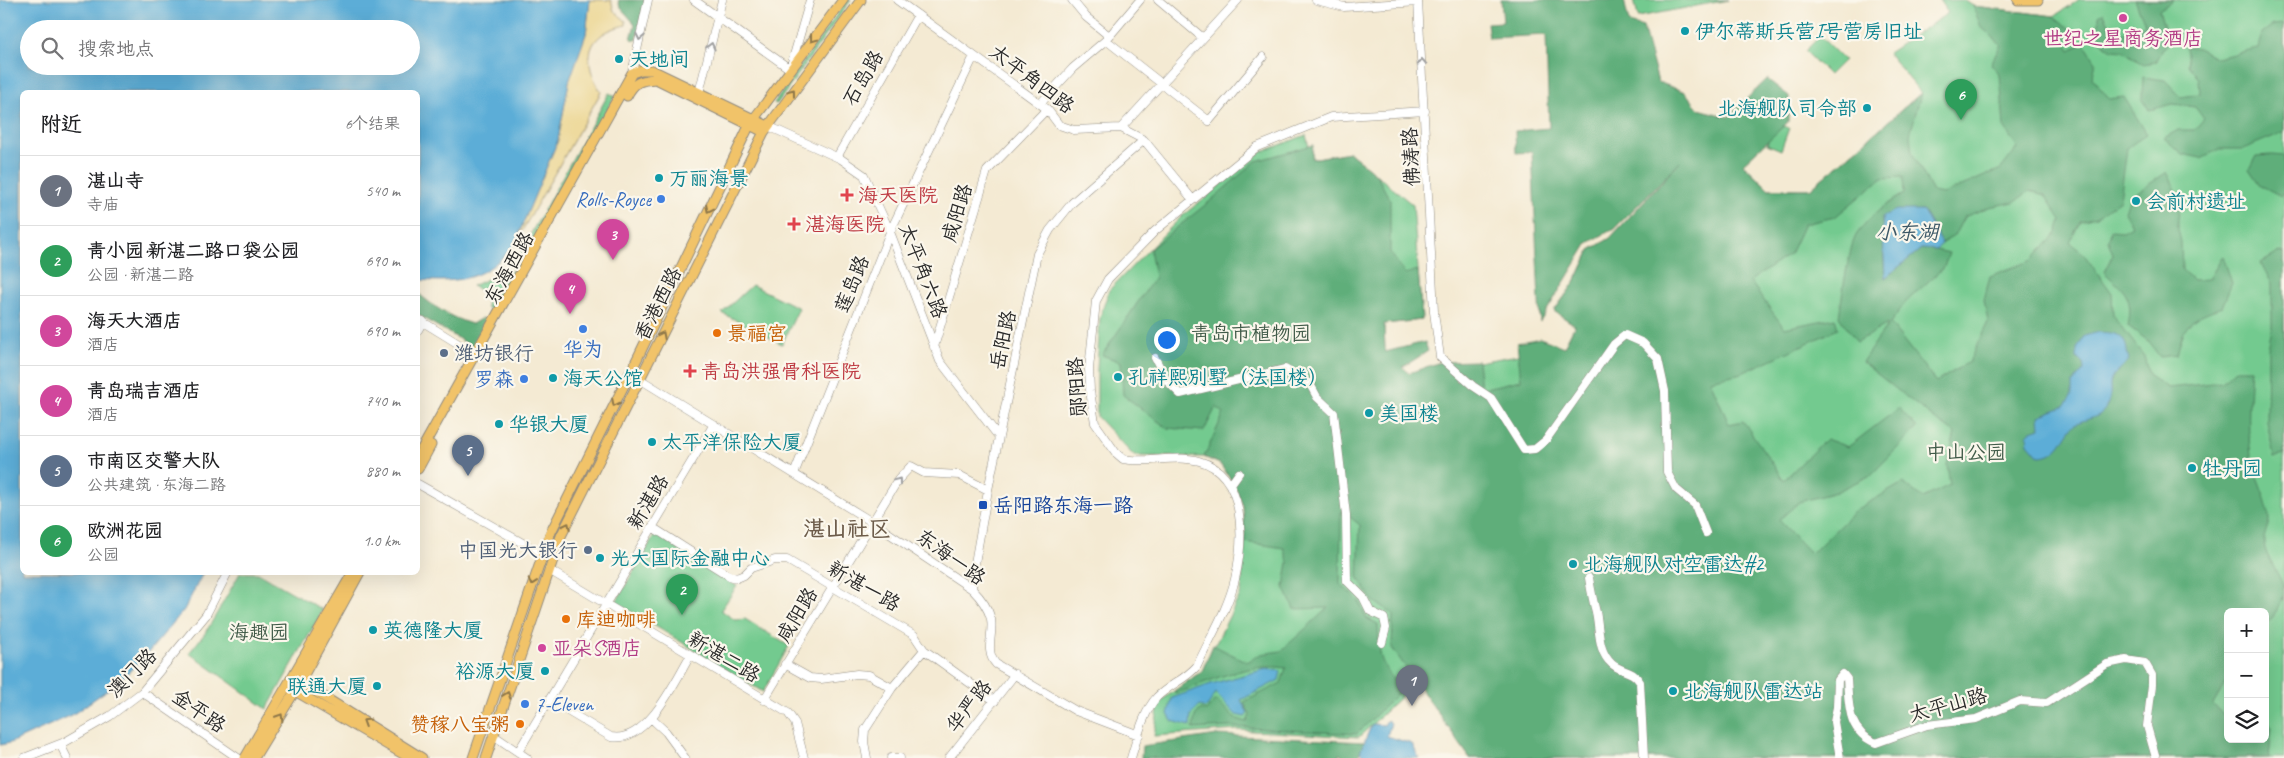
<!DOCTYPE html>
<html lang="zh">
<head>
<meta charset="utf-8">
<style>
	:root { --surface:#fff; --page:#f6f6f6; --text:#202124; --muted:#757577; --line:#e0e0e0; --accent:#db2777 }
	body { margin:0; font-family:Caveat,"LXGW WenKai TC",sans-serif; background:var(--page); color:var(--text) }
	.controls { position:absolute; right:15px; bottom:15px; display:grid; overflow:hidden; border-radius:8px; box-shadow:0 5px 20px #0002 }
	.controls button { width:45px; height:45px; display:grid; place-items:center; padding:0; border:0; border-bottom:1px solid var(--line); background:var(--surface); color:var(--text); font:25px sans-serif }
	.you { position:absolute; left:1166px; top:339px; width:18px; height:18px; margin:-12px; border:4px solid #fff; border-radius:50%; background:#1a73e8; box-shadow:0 0 0 8px #1a73e833 }
	.badge { display:grid; place-items:center; width:32px; height:32px; border-radius:50%; background:var(--accent); color:#fff; font-size:16px; font-weight:700 }
	.pin { position:absolute; translate:-50% -41px; filter:drop-shadow(0 1px 2px #0008) }
	.pin::after { content:''; position:absolute; top:26px; width:18px; height:15px; background:inherit; clip-path:polygon(0 0,100% 0,50% 100%) }
	.list { margin:0; padding:0; list-style:none }
	h2 { display:flex; justify-content:space-between; align-items:center; height:65px; margin:0; padding:0 20px; font-size:21px }
	h2 small { font-size:16px; font-weight:400; color:var(--muted) }
	.list li { display:grid; grid-template-columns:32px 1fr auto; gap:15px; align-items:center; box-sizing:border-box; height:70px; padding:0 20px; border-top:1px solid var(--line) }
	.list b { display:block; font-size:19px; white-space:nowrap }
	.list p { margin:0; font-size:16px; white-space:nowrap; color:var(--muted) }
	.list em { font-size:16px; font-style:normal; color:var(--muted) }
	.icon { flex:none; width:28px; height:28px; fill:none; stroke:currentColor; stroke-width:2; stroke-linecap:round; stroke-linejoin:round }
	.map { position:relative; flex:none; width:2284px; height:758px; overflow:hidden }
	.search { position:absolute; background:var(--surface); box-shadow:0 5px 20px #0002; left:20px; top:20px; width:400px; height:55px; display:flex; align-items:center; gap:12px; box-sizing:border-box; padding:0 18px; border-radius:28px; color:var(--muted); font-size:19px }
	.panel { position:absolute; background:var(--surface); box-shadow:0 5px 20px #0002; left:20px; top:90px; width:400px; height:485px; border-radius:8px }
	.map>svg:first-child { display:block }
</style>
</head>
<body>
<div class="map">
<svg width="2284" height="758" viewBox="0 0 2284 758">
	<rect width="100%" height="100%" fill="#fbf7ec"/>
	<filter id="ink" filterUnits="userSpaceOnUse"><feTurbulence type="fractalNoise" baseFrequency=".02" numOctaves="2"/><feDisplacementMap in="SourceGraphic" scale="10" xChannelSelector="R" yChannelSelector="G"/><feConvolveMatrix kernelMatrix="1 2 1 2 8 2 1 2 1" color-interpolation-filters="sRGB"/></filter>
	<filter id="wash" filterUnits="userSpaceOnUse"><feTurbulence type="fractalNoise" baseFrequency=".0096" numOctaves="4" result="noise"/><feDisplacementMap in="SourceGraphic" scale="20" xChannelSelector="R" yChannelSelector="G"/><feGaussianBlur stdDeviation="1.12" result="paint"/><feColorMatrix in="noise" values="0 0 0 0 0 0 0 0 0 0 0 0 0 0 0 0 0 1.4 0 .05"/><feComposite in="paint" operator="in"/></filter>
	<g filter="url(#wash)">
		<rect width="100%" height="100%" fill="#f4ead3"/>
		<path fill="#73ca8f" stroke="#4f7a5d" fill-rule="evenodd" d="M847,0H851L777,104L774,103Z
			M1634,0H1728L1638,17Z
			M1939,0H1964L1973,6L2054,16L2079,0H2284V758H1470L1416,682L1359,737L1237,730L1154,736L1159,702L1202,671L1241,593L1245,542L1243,506L1235,486L1220,464L1204,457L1134,456L1097,417V370L1100,317L1109,290L1182,216L1262,152L1306,135L1312,159L1349,152L1413,205L1422,320L1384,324L1385,352L1409,374L1564,347L1575,325L1554,311L1575,282L1590,250L1743,164L1769,189H1810L1921,93L1888,53L1948,13ZM2228,612H2265V739H2228Z
			M1820,36L1844,60L1829,75L1805,51Z
			M609,93L615,96L520,267L514,264Z
			M1775,123L1789,128L1781,150L1767,144Z
			M506,268L514,272L492,310L487,308C486,298 483,289 472,286L492,277Z
			M752,285L799,308L782,344L722,313Z
			M655,534L737,586L721,610L735,620L745,619L789,646L763,692L616,602Z
			M240,573H258L323,610L267,709L189,653L206,632Z"/>
		<path fill="#5eae7a" stroke="#446c52" fill-rule="evenodd" d="M618,0H645L637,40L631,39L635,24L620,7Z
			M1501,0H1624L1629,23L1643,27L1658,82L1685,92L1699,109L1728,117L1767,79L1789,96L1788,122L1743,164L1769,189H1810L1921,93L1910,135L1912,153L1933,192L1943,194L2001,169L2017,148L2004,127L2000,74L1991,64L2001,44L1981,27L1973,6L2054,16L2072,31L2065,41L2070,50L2084,43L2096,62L2092,78L2109,99L2124,97L2147,134L2127,148L2120,200L2096,217L2080,221L2070,243L2083,253L2112,293L2113,316L2144,356L2149,376L2168,388L2222,382L2236,369H2251C2249,396 2246,439 2253,465C2258,482 2269,502 2269,521C2268,528 2263,536 2264,543C2265,559 2284,578 2284,592C2284,604 2272,617 2265,625V612H2228V678L2213,704L2228,721V739H2265V716L2272,728L2269,758H1470L1392,648L1393,614L1372,600L1358,577L1360,525L1341,510L1340,584L1359,601L1366,618L1378,624C1379,657 1379,664 1402,689L1357,734L1231,727L1193,729L1195,716L1201,709L1206,711L1216,699L1234,718L1247,722L1250,715L1244,702L1281,683L1286,668C1248,662 1210,681 1175,694L1174,691L1202,671L1213,645L1247,662L1261,654L1281,651L1328,608L1294,609L1284,587L1288,562L1284,548L1245,542L1243,506L1235,486L1220,464L1204,457L1224,413L1216,407L1204,431L1167,428L1123,395L1121,362L1102,355L1155,277L1150,249L1209,202L1256,161L1313,145L1312,159L1349,152L1376,174L1390,200V252L1405,274L1418,270L1422,320L1384,324L1385,352L1425,342L1428,351L1403,367L1409,373L1440,362L1478,361L1481,389L1521,380L1517,343L1540,338L1564,347L1575,325L1554,311L1575,282L1590,250L1610,238L1680,162L1615,228L1588,243L1540,322L1532,152L1516,153L1515,131L1549,128L1546,35L1489,38L1487,23L1503,22ZM1903,177L1904,194C1886,204 1869,216 1857,234C1848,247 1842,299 1839,317L1857,342L1889,323L1862,362L1933,418L1955,433L1947,465L1950,485L1923,498L1903,483L1857,509L1811,554L1779,520L1799,502L1836,492L1871,475L1917,428L1899,408L1848,447L1826,439L1784,480L1743,421L1729,424L1710,380L1742,373L1838,329L1835,318L1784,328L1750,281L1790,254L1804,224L1835,217L1882,178ZM2030,191L2045,195L2061,220L2057,233L2032,260L1990,276L1984,300L1988,322L1969,362L1936,382L1890,323L1906,302L1944,267L1949,253L1936,250L1921,249L1885,278L1882,217L1922,210L1942,243L1954,236L1964,217L1989,207L2014,202Z
			M2135,0H2174L2159,10L2168,40L2156,62L2142,64L2124,51L2112,50L2099,40V14L2104,13L2114,36L2145,24Z
			M2284,24V132L2243,149H2219L2201,158L2182,154L2164,138L2178,130H2194L2204,119L2195,107L2173,104L2149,110L2142,98L2143,77L2165,80L2181,97L2200,94L2199,79L2188,65L2186,46L2198,48L2217,58L2258,48L2262,33L2273,25Z
			M2271,155L2284,156V192L2281,196L2260,185L2249,169L2256,156Z
			M2167,172L2181,200L2177,225L2181,242L2182,270L2193,280L2209,279L2223,256L2232,283L2222,307C2192,317 2184,322 2177,355L2160,357L2147,340L2128,326C2134,295 2124,291 2104,272L2113,254L2108,241L2110,230L2123,231L2132,226L2125,212L2130,197Z
			M2280,252L2284,253V454L2274,457L2267,421L2268,349L2272,328V284L2261,263Z
			M418,293C434,307 451,318 472,324L482,318L488,321L473,347L418,315Z
			M1217,735L1365,742L1357,758H1344L1340,754L1337,758H1141L1142,746Z"/>
		<path fill="#eeda9e" stroke="#8c8264" d="M590,0H611L614,11L626,21V25C586,33 581,60 601,92L514,245L558,140L569,82L586,34Z"/>
		<path fill="#5cadd7" stroke="#446c81" fill-rule="evenodd" d="M0,0H590L586,34L569,82L558,140L514,245C485,280 460,283 418,280V92H22V572L203,573L184,610L147,654L117,683L72,715L10,743L0,745ZM29,29H411V66H29Z
			M1896,210H1922L1942,243L1936,250L1921,249L1885,278L1882,217Z
			M2099,332C2108,333 2121,332 2125,343C2128,349 2126,352 2129,359C2125,367 2114,372 2111,380C2109,385 2111,391 2110,396C2105,420 2092,416 2075,424C2063,437 2060,456 2039,456L2028,443L2027,436L2029,432L2040,428L2039,416L2063,407L2072,395V384L2084,370L2083,364L2077,358V348L2084,336Z
			M1266,669L1281,671L1279,680L1241,700L1248,713L1245,717L1236,715L1216,693L1206,708L1199,706L1191,715L1190,726L1172,721L1168,714L1172,698L1211,684Z
			M1387,720L1391,723L1387,736L1412,744L1419,758H1365L1360,752L1372,724L1384,725Z"/>
	</g>
	<g filter="url(#ink)">
		<g fill="none" stroke-linecap="round" stroke-linejoin="round">
			<defs>
				<path id="minor" d="M694,0L790,69L810,0
					M897,0L1047,109L1059,125L1074,130L1121,128L1144,140L1193,200
					M1072,0L1086,17L1109,36
					M1140,0L1106,40L1209,121L1263,57
					M1158,0L1203,38
					M1316,0L1344,7L1418,2
					M1418,0L1434,312L1440,357L1473,386L1491,398L1524,450L1535,449L1546,440L1614,344L1625,335L1643,343L1658,359L1665,391L1667,472L1676,489L1695,505L1706,533
					M632,73L648,0
					M699,93L722,0
					M1040,104L1073,68L1106,40
					M768,126L841,159L864,175L890,232L940,361L999,437
					M1121,128L1238,0
					M837,157L918,15
					M418,319L475,354
					M418,330L423,321
					M934,347L987,171L1047,109
					M1155,358L1167,381L1180,394L1285,369L1310,384L1317,397L1334,413L1346,515L1347,581L1363,597L1370,611L1384,618L1386,628L1382,643
					M630,373L872,522L972,589C980,597 988,607 991,619C994,634 984,651 996,664L1076,711L1139,735
					M794,474L890,232L974,56
					M418,484L542,554
					M1231,484L1239,473
					M652,527L729,576L737,578L744,575L751,568L775,560H787L914,635L924,650L995,701
					M549,570L788,713L795,723L804,758
					M1589,578C1591,590 1593,601 1596,612C1600,629 1597,651 1612,664C1621,672 1633,670 1640,682L1644,758
					M972,589V580L988,490L1037,254L1050,230L1072,203L1144,140
					M785,664L810,678L821,679L857,674L869,675L892,688
					M142,692L238,758
					M549,700L611,737C647,744 675,681 690,656
					M764,700L898,480L911,466L924,473L959,475L988,490
					M652,719L666,732L685,758
					M493,735L527,758
					M60,744L67,758
					M518,752L714,424
					M24,758L65,742L110,716L142,692L206,615L228,572
					M867,758L864,742L865,730L892,688L924,650
					M891,758H900
					M949,758L1015,674
					M1131,758C1137,739 1143,712 1157,697C1169,685 1186,679 1197,666C1210,638 1228,609 1235,579C1244,541 1247,474 1199,461C1175,454 1147,464 1123,459L1116,453L1095,423L1090,391L1089,369L1096,301L1108,279L1155,231L1257,147L1331,117L1425,111
					M1840,758L1834,722L1837,707L1838,680L1843,674L1847,679C1849,705 1847,731 1876,743L1927,725L1976,719L2020,701L2047,703L2107,664L2126,660L2145,663L2152,675V685L2147,726L2156,758"/>
				<path id="major" d="M2018,0H2038
					M627,96C634,82 640,80 656,79L764,132
					M418,456L632,73L641,70H652L768,126
					M418,469L431,445
					M297,680L422,758
					M290,688L410,758
					M245,758L353,572
					M254,758L295,691L360,572
					M473,758L550,534L639,355L750,124L843,0
					M486,758L561,536L764,132L861,0"/>
			</defs>
			<use href="#minor" stroke="#908a7f" stroke-width="9"/>
			<use href="#major" stroke="#908a7f" stroke-width="11"/>
			<use href="#minor" stroke="#fff" stroke-width="8"/>
			<use href="#major" stroke="#f1c369" stroke-width="9"/>
		</g>
		<defs><path id="oneway-chevron" d="M-2-3.5L2.5 0L-2 3.5" fill="none" stroke-width="1.6" stroke-linecap="round" stroke-linejoin="round" transform="scale(1.25)"/></defs>
		<g stroke="#a0a0a0">
			<use href="#oneway-chevron" transform="translate(640 37) rotate(102)"/>
			<use href="#oneway-chevron" transform="translate(711 46) rotate(-76)"/>
			<use href="#oneway-chevron" transform="translate(1422 62) rotate(-93)"/>
			<use href="#oneway-chevron" transform="translate(898 481) rotate(-53)"/>
		</g>
		<g stroke="#8e774a">
			<use href="#oneway-chevron" transform="translate(813 39) rotate(127)"/>
			<use href="#oneway-chevron" transform="translate(792 92) rotate(-53)"/>
			<use href="#oneway-chevron" transform="translate(709 209) rotate(116)"/>
			<use href="#oneway-chevron" transform="translate(662 335) rotate(-63)"/>
			<use href="#oneway-chevron" transform="translate(615 403) rotate(117)"/>
			<use href="#oneway-chevron" transform="translate(567 526) rotate(-63)"/>
			<use href="#oneway-chevron" transform="translate(532 582) rotate(109)"/>
			<use href="#oneway-chevron" transform="translate(507 695) rotate(-71)"/>
			<use href="#oneway-chevron" transform="translate(280 717) rotate(-58)"/>
			<use href="#oneway-chevron" transform="translate(366 722) rotate(-148)"/>
		</g>
	</g>
	<g fill="#d1479c" stroke="#fbf7ec" stroke-width="2">
		<circle cx="2123" cy="18" r="5"/>
		<circle cx="542" cy="648" r="5"/>
	</g>
	<g fill="#0f9aa8" stroke="#fbf7ec" stroke-width="2">
		<circle cx="1685" cy="31" r="5"/>
		<circle cx="619" cy="59" r="5"/>
		<circle cx="1867" cy="108" r="5"/>
		<circle cx="659" cy="178" r="5"/>
		<circle cx="2136" cy="201" r="5"/>
		<circle cx="1118" cy="377" r="5"/>
		<circle cx="553" cy="378" r="5"/>
		<circle cx="1369" cy="413" r="5"/>
		<circle cx="499" cy="424" r="5"/>
		<circle cx="652" cy="442" r="5"/>
		<circle cx="2192" cy="468" r="5"/>
		<circle cx="600" cy="558" r="5"/>
		<circle cx="1573" cy="564" r="5"/>
		<circle cx="373" cy="630" r="5"/>
		<circle cx="545" cy="671" r="5"/>
		<circle cx="377" cy="686" r="5"/>
		<circle cx="1673" cy="691" r="5"/>
	</g>
	<g fill="#e0444e" stroke="#fbf7ec" stroke-width="2">
		<path d="M844.5 187.5h5v5h5v5h-5v5h-5v-5h-5v-5h5z"/>
		<path d="M791.5 216.5h5v5h5v5h-5v5h-5v-5h-5v-5h5z"/>
		<path d="M687.5 363.5h5v5h5v5h-5v5h-5v-5h-5v-5h5z"/>
	</g>
	<g fill="#3f7fe0" stroke="#fbf7ec" stroke-width="2">
		<circle cx="661" cy="199" r="5"/>
		<circle cx="583" cy="329" r="5"/>
		<circle cx="524" cy="379" r="5"/>
		<circle cx="525" cy="704" r="5"/>
	</g>
	<g fill="#e8710a" stroke="#fbf7ec" stroke-width="2">
		<circle cx="717" cy="333" r="5"/>
		<circle cx="566" cy="619" r="5"/>
		<circle cx="520" cy="724" r="5"/>
	</g>
	<g fill="#5c6f8a" stroke="#fbf7ec" stroke-width="2">
		<circle cx="444" cy="353" r="5"/>
		<circle cx="588" cy="550" r="5"/>
	</g>
	<rect fill="#1a4fb4" stroke="#fbf7ec" stroke-width="2" x="978" y="500" width="10" height="10" rx="2.5"/>
	<g text-anchor="middle" dominant-baseline="central" stroke-width="4.5" stroke-linejoin="round" paint-order="stroke">
		<g font-size="20" fill="#0d838f" stroke="#fbf7ec" text-anchor="start">
			<text x="1695" y="31">伊尔蒂斯兵营I号营房旧址</text>
			<text x="629" y="59">天地间</text>
			<text x="1857" y="108" text-anchor="end">北海舰队司令部</text>
			<text x="669" y="178">万丽海景</text>
			<text x="2146" y="201">会前村遗址</text>
			<text x="1128" y="377">孔祥熙别墅（法国楼）</text>
			<text x="563" y="378">海天公馆</text>
			<text x="1379" y="413">美国楼</text>
			<text x="509" y="424">华银大厦</text>
			<text x="662" y="442">太平洋保险大厦</text>
			<text x="2202" y="468">牡丹园</text>
			<text x="610" y="558">光大国际金融中心</text>
			<text x="1583" y="564">北海舰队对空雷达#2</text>
			<text x="383" y="630">英德隆大厦</text>
			<text x="535" y="671" text-anchor="end">裕源大厦</text>
			<text x="367" y="686" text-anchor="end">联通大厦</text>
			<text x="1683" y="691">北海舰队雷达站</text>
		</g>
		<g font-size="20" fill="#b23c85" stroke="#fbf7ec">
			<text x="2123" y="38">世纪之星商务酒店</text>
			<text x="552" y="648" text-anchor="start">亚朵S酒店</text>
		</g>
		<g font-size="20" fill="#2b2b2b" stroke="#fbf7ec">
			<text transform="translate(863 78) rotate(-60)">石岛路</text>
			<text transform="translate(1032 79) rotate(37)">太平角四路</text>
			<text transform="translate(1411 157) rotate(-93)">佛涛路</text>
			<text transform="translate(957 213) rotate(-73)">咸阳路</text>
			<text transform="translate(509 268) rotate(-61)">东海西路</text>
			<text transform="translate(923 271) rotate(69)">太平角六路</text>
			<text transform="translate(852 284) rotate(-68)">莲岛路</text>
			<text transform="translate(658 304) rotate(-63)">香港西路</text>
			<text transform="translate(1003 340) rotate(-78)">岳阳路</text>
			<text transform="translate(1077 387) rotate(-94)">郧阳路</text>
			<text transform="translate(648 502) rotate(-59)">新湛路</text>
			<text transform="translate(951 557) rotate(36)">东海一路</text>
			<text transform="translate(864 586) rotate(30)">新湛一路</text>
			<text transform="translate(797 615) rotate(-59)">咸阳路</text>
			<text transform="translate(724 657) rotate(31)">新湛二路</text>
			<text transform="translate(132 673) rotate(-45)">澳门路</text>
			<text transform="translate(1948 705) rotate(-15)">太平山路</text>
			<text transform="translate(969 706) rotate(-52)">华严路</text>
			<text transform="translate(199 711) rotate(35)">金平路</text>
		</g>
		<g font-size="20" fill="#be3a42" stroke="#fbf7ec" text-anchor="start">
			<text x="858" y="195">海天医院</text>
			<text x="805" y="224">湛海医院</text>
			<text x="701" y="371">青岛洪强骨科医院</text>
		</g>
		<g font-size="20" fill="#366cbe" stroke="#fbf7ec" text-anchor="end">
			<text x="651" y="199">Rolls-Royce</text>
			<text x="583" y="349" text-anchor="middle">华为</text>
			<text x="514" y="379">罗森</text>
			<text x="535" y="704" text-anchor="start">7-Eleven</text>
		</g>
		<g font-size="20" fill="#c56008" stroke="#fbf7ec" text-anchor="start">
			<text x="727" y="333">景福宫</text>
			<text x="576" y="619">库迪咖啡</text>
			<text x="510" y="724" text-anchor="end">赞稼八宝粥</text>
		</g>
		<g font-size="20" fill="#415b49" stroke="#fbf7ec">
			<text x="1251" y="333">青岛市植物园</text>
			<text x="1966" y="452">中山公园</text>
			<text x="259" y="632">海趣园</text>
		</g>
		<g font-size="20" fill="#4e5e75" stroke="#fbf7ec" text-anchor="start">
			<text x="454" y="353">潍坊银行</text>
			<text x="578" y="550" text-anchor="end">中国光大银行</text>
		</g>
		<g font-size="20" fill="#164399" stroke="#fbf7ec" text-anchor="start">
			<text x="993" y="505">岳阳路东海一路</text>
		</g>
		<g font-size="21" font-style="italic" fill="#3c5867" stroke="#fbf7ec">
			<text x="1907" y="232">小东湖</text>
		</g>
		<g font-size="22" font-weight="bold" fill="#6e5d4b" stroke="#fbf7ec">
			<text x="847" y="529">湛山社区</text>
		</g>
	</g>
</svg>
<div class="controls">
<button>+</button>
<button>−</button>
<button><svg class="icon" aria-label="layers" viewBox="0 0 24 24"><path d="M12 4l9 5-9 5-9-5zM3 14l9 5 9-5"/></svg></button>
</div>
<div class="you"></div>
<div class="pin badge" style="left:1412px;top:706px;background:#6b7280">1</div>
<div class="pin badge" style="left:682px;top:615px;background:#2e9e5b">2</div>
<div class="pin badge" style="left:613px;top:260px;background:#d1479c">3</div>
<div class="pin badge" style="left:570px;top:314px;background:#d1479c">4</div>
<div class="pin badge" style="left:468px;top:476px;background:#5c6f8a">5</div>
<div class="pin badge" style="left:1961px;top:120px;background:#2e9e5b">6</div>
<div class="search"><svg class="icon" aria-label="search" viewBox="0 0 24 24"><circle cx="10" cy="10" r="6"/><path d="M15 15l6 6"/></svg>搜索地点</div>
<section class="panel">
<h2>附近<small>6个结果</small></h2>
<ul class="list">
<li><span class="badge" style="background:#6b7280">1</span><div><b>湛山寺</b><p>寺庙</p></div><em>540 m</em></li>
<li><span class="badge" style="background:#2e9e5b">2</span><div><b>青小园·新湛二路口袋公园</b><p>公园 · 新湛二路</p></div><em>690 m</em></li>
<li><span class="badge" style="background:#d1479c">3</span><div><b>海天大酒店</b><p>酒店</p></div><em>690 m</em></li>
<li><span class="badge" style="background:#d1479c">4</span><div><b>青岛瑞吉酒店</b><p>酒店</p></div><em>740 m</em></li>
<li><span class="badge" style="background:#5c6f8a">5</span><div><b>市南区交警大队</b><p>公共建筑 · 东海二路</p></div><em>880 m</em></li>
<li><span class="badge" style="background:#2e9e5b">6</span><div><b>欧洲花园</b><p>公园</p></div><em>1.0 km</em></li>
</ul>
</section>
</div>
</body>
</html>
